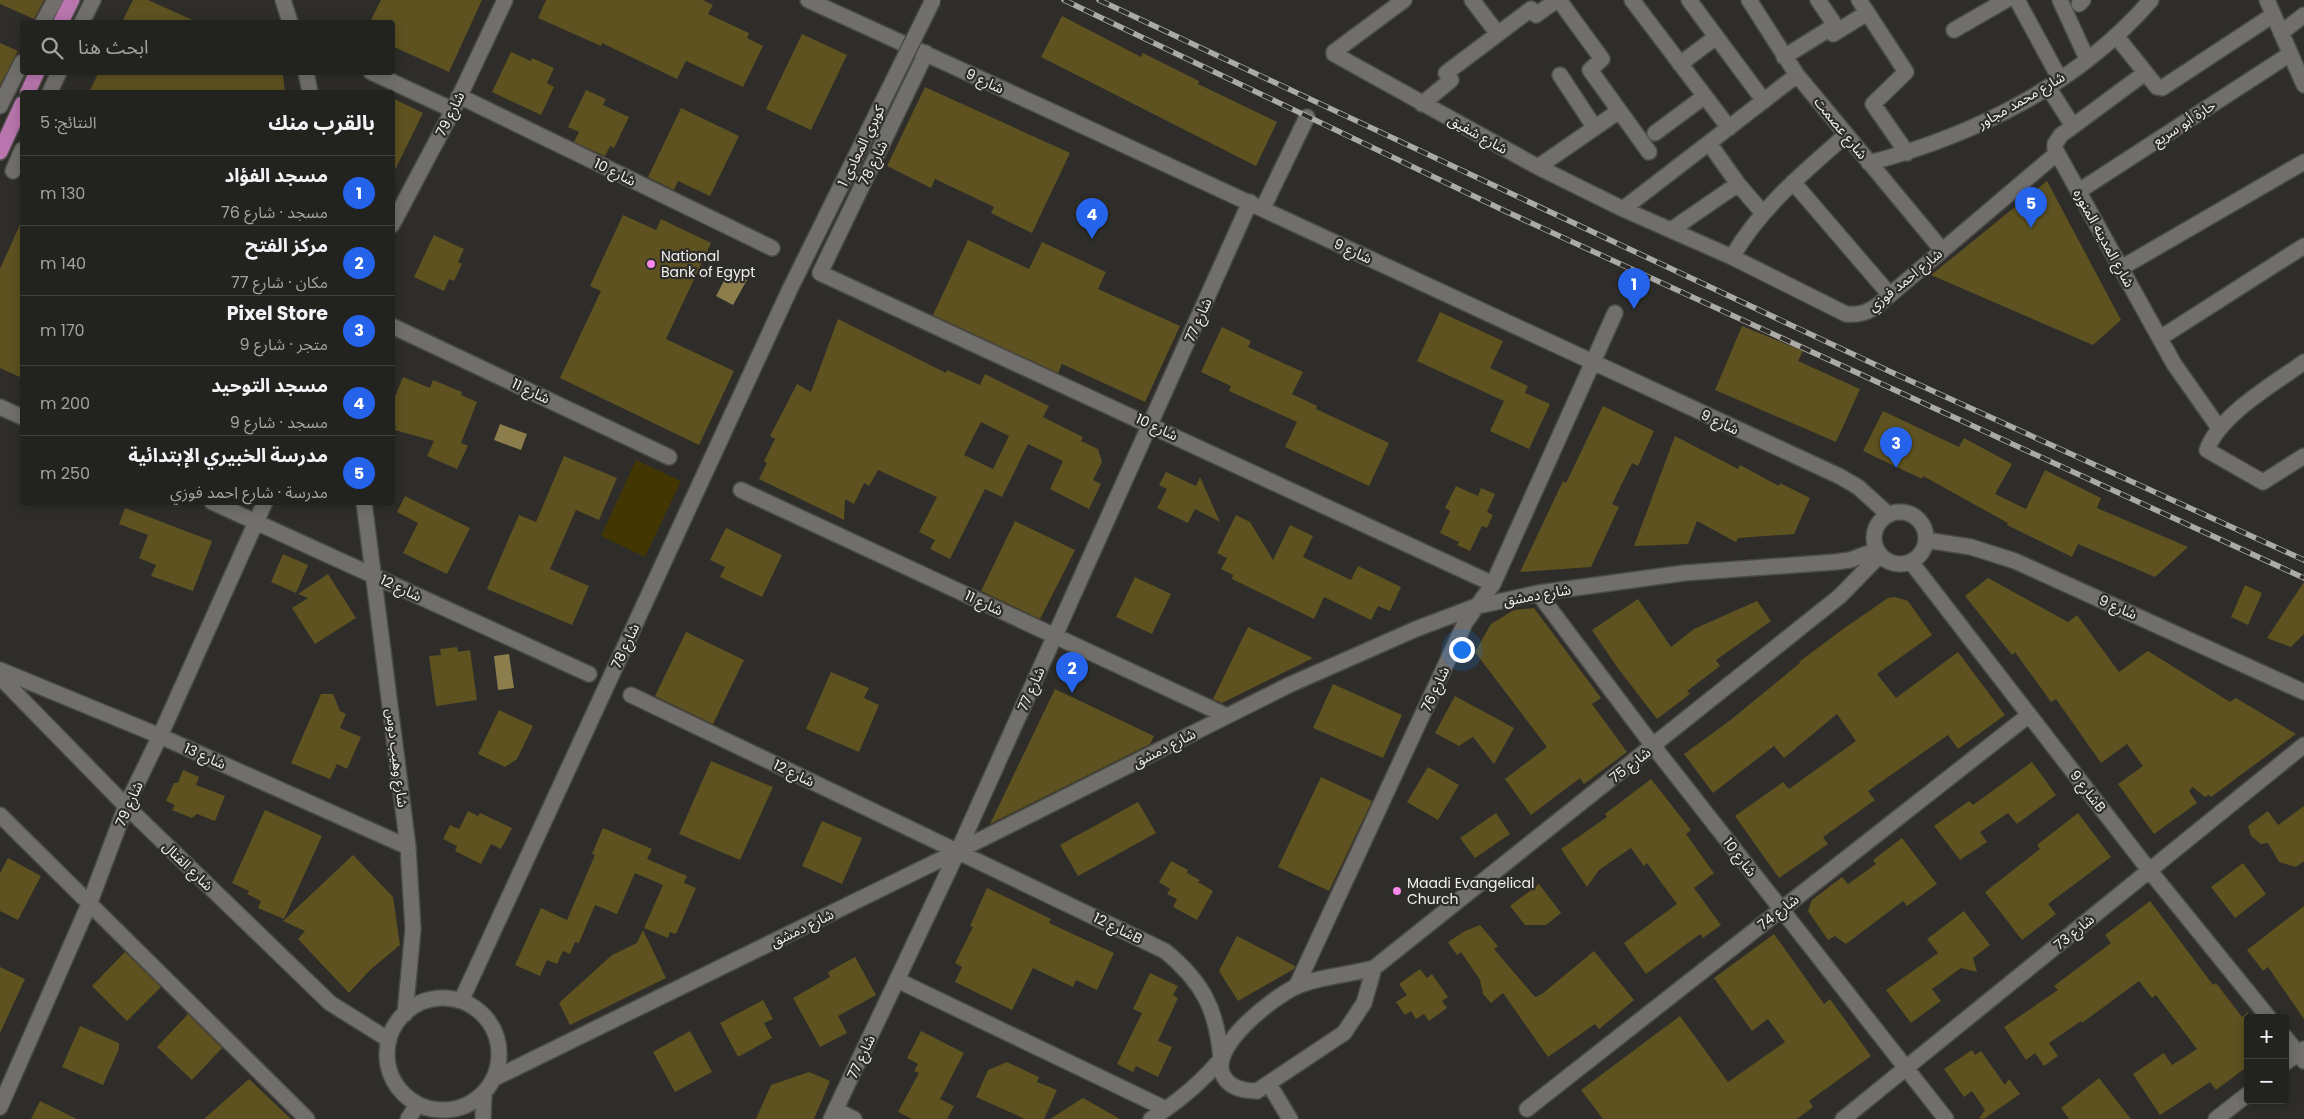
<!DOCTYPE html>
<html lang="ar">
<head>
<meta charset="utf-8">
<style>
	:root { --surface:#22221f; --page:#2a2a28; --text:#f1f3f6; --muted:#a2a4a4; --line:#3f3f3d; --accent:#2563eb }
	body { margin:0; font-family:Poppins,"Noto Sans Arabic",sans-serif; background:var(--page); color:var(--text); direction:rtl }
	.controls { position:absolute; right:15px; bottom:15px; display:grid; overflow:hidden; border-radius:5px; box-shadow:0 2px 12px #0003 }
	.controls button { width:45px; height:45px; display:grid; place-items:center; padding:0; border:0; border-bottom:1px solid var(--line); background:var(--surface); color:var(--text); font:25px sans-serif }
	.you { position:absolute; left:1461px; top:649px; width:18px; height:18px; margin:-12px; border:4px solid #fff; border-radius:50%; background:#1a73e8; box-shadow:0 0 0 8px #1a73e833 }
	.badge { display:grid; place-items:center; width:32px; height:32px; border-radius:50%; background:var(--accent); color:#fff; font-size:16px; font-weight:700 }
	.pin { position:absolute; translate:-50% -41px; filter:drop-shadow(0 1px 2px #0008) }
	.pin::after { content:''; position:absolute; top:26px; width:18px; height:15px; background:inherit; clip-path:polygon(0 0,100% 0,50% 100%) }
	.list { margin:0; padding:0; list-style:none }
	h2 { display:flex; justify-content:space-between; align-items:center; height:65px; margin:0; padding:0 20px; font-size:21px }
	h2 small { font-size:16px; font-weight:400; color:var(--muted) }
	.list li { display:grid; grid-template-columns:32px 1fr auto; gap:15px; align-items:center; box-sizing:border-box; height:70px; padding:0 20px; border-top:1px solid var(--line) }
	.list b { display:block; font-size:19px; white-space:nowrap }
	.list p { margin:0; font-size:16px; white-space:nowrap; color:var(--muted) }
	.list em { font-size:16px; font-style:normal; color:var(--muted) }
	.icon { flex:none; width:28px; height:28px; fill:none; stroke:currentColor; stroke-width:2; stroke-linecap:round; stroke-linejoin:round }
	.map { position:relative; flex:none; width:2304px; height:1119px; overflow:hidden; direction:ltr }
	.search { position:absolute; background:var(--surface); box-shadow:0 2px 12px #0003; left:20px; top:20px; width:375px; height:55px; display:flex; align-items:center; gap:12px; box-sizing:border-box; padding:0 18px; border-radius:5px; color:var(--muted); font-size:19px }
	.panel { position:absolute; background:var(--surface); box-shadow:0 2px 12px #0003; left:20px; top:90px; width:375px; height:415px; border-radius:5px; direction:rtl }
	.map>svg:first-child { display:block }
</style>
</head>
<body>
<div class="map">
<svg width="2304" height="1119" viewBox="0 0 2304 1119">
	<rect width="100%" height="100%" fill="#2e2d29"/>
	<path fill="#423603" d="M636,460L681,481L645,557L601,536Z"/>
	<path fill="#8b7e4c" d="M729,271L747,280L733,305L716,296Z
		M500,424L527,434L521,450L494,440Z
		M509,654L514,688L498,690L494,656Z"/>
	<path fill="#5e5220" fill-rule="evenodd" d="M0,0H44L34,19L0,4Z
		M133,0H148L197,22H122Z
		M381,0H482L449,72L392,46V22H370Z
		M546,0H703L713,5L708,14L749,33L747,38L763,46L743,87L686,61L677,79L602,43L601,46L538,18Z
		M1062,16L1141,57L1143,53L1199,81L1198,84L1277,122L1256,166L1041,57Z
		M802,34L847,55L811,130L766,109Z
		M0,43L18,51L0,85Z
		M511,52L531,61L532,58L554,68L547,83L554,87L541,115L492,92Z
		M99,72H277L283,75L285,92H89Z
		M925,87L1070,153L1032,233L991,213L994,207L935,179L931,188L887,166Z
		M586,90L606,99L603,105L629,117L614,148L610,146L605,156L574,142L579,132L568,127Z
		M392,98L423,113L392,176Z
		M681,108L739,136L710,196L678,181L674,190L648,177Z
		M2047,181L2121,320L2093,345L1931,275Z
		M623,215L656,230L661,219L711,243L666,339L734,371L699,445L560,378L601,291L590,286Z
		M22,220V378L0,368V269Z
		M434,235L464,249L458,262L462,264L454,281L449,279L444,291L414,277Z
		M968,240L1029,269L1042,242L1106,272L1098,289L1180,326L1145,402L1062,364L1058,373L933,315Z
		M1440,312L1503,341L1490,368L1528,386L1525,393L1550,404L1529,449L1490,431L1504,401L1417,361Z
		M838,319L946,373L947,370L980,385L985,374L1049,406L1043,417L1083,437L1081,441L1098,449L1102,462L1093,480L1101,484L1089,509L1050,489L1063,461L1028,444L1002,497L985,489L950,559L930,549L935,540L919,532L937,497L878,470L869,486L864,483L854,504L845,499L844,520L759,479L767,463L764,461L775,439L770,436L797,384L811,392ZM981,422L1009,436L993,469L964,455Z
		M1742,326L1803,351L1798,361L1860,389L1836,442L1715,390Z
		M1222,327L1251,341L1248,347L1303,372L1292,394L1317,406L1316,409L1389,443L1369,486L1285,447L1297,422L1229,391L1231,386L1201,372Z
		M403,377L430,388L433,380L462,392L461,395L477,402L461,443L468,446L457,469L427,456L434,441L395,430L396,426L392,424V404Z
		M1603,406L1654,431L1638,466L1632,463L1612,504L1619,507L1591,567L1520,572L1563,481L1566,483Z
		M1883,411L1959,447L1964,438L2012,464L1995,494L2026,509L2045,470L2101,498L2097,508L2188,547L2155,577L2078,544L2072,557L2007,525L2008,523L1923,476L1922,479L1863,451Z
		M1675,436L1738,469L1740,465L1779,486L1780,483L1810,498L1794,534L1738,538L1736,542L1697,521L1688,544L1634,546Z
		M564,456L617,478L599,520L576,510L550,569L589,586L572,625L487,589L519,515L536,522Z
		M1166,472L1196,486L1200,477L1220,522L1195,509L1188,523L1157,508L1167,489L1159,485Z
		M1456,486L1478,496L1481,488L1495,494L1487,512L1493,515L1487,528L1482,526L1470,551L1457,545L1459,542L1440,533L1450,511L1445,508Z
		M405,496L470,528L447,574L403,553L418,523L397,512Z
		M125,508L212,541L193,591L151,576L156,565L139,558L148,535L119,524Z
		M1236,515L1250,522L1273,560L1290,525L1313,536L1303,557L1351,580L1358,566L1401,587L1390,611L1378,606L1371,620L1324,597L1314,619L1232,579L1233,575L1221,569L1227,558L1217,553Z
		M1015,521L1075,550L1040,619L981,591Z
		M726,528L782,555L762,597L720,577L725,567L710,560Z
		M283,554L308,565L296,593L271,582Z
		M328,574L356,618L315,644L292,608L308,598L298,594Z
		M1135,577L1171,594L1152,634L1116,617Z
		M1988,578L2068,622L2077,615L2119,672L2148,651L2230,702L2236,698L2296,734L2211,797L2209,795L2205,797L2193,787L2189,791L2197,803L2154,834L2118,784L2143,766L2127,744L2101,763L2056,699L2051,702L2015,652L2012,655L1965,596Z
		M2304,582V634L2291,647L2267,638Z
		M2245,585L2262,593L2248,625L2231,617Z
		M1895,597L1908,601L1932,635L1877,674L1896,698L1958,652L2005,715L1958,749L1948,735L1868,791L1875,800L1823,837L1828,844L1779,878L1735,816L1783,782L1789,789L1856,741L1837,714L1784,758L1774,746L1713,793L1684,754L1728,722L1800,663L1799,662L1843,629L1888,598Z
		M1638,599L1671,647L1694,629L1757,601L1771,621L1716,660L1720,666L1687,691L1690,694L1657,719L1617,667L1592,630Z
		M1534,608L1601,698L1592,704L1627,752L1584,784L1580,778L1531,815L1505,779L1547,747L1475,652L1491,624L1514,610Z
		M1248,627L1313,658L1222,703L1213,699Z
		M686,632L744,660L713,724L655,696Z
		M457,647L458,652L470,650L477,700L436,706L429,656L441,655L440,649Z
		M831,672L869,688L864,698L879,705L859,752L806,729Z
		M1333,684L1402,715L1383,758L1313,728Z
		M1055,689L1154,736L1150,744L990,824Z
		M321,694H333L340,711L346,714L340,728L361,737L347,769L337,764L330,779L291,763Z
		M1455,696L1514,728L1494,764L1473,737L1459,746L1435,733Z
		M499,710L533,726L517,759L505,767L478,754Z
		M711,761L773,787L740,860L679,834Z
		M2032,762L2056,795L2017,824L2008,813L1980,832L1987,842L1960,860L1934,826L1969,801L1973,805Z
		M1428,767L1459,785L1438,820L1407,802Z
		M183,770L199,777L196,785L225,796L215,821L197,814L192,818L172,810L175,805L166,801L174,783H178Z
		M1321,777L1372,801L1329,891L1278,867Z
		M1651,779L1691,830L1686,834L1714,873L1694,888L1721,925L1703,938L1700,934L1646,974L1624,943L1677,904L1647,863L1644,866L1631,848L1599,870L1587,887L1561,849L1607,817L1605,814Z
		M1138,802L1156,833L1078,876L1060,845Z
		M2304,806V861L2296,867L2279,862L2268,843L2261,844L2251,836L2248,826L2268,811L2278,825Z
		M265,810L322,836L284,919L258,908L261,901L247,894L249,891L232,883Z
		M468,811L478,816L480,813L512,828L501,849L491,844L481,864L455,851L457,846L443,839L450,825L459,829Z
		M1496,813L1510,834L1475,858L1460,838Z
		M2078,813L2111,857L2048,904L2056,914L2022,940L1985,892L2040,849L2037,845Z
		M822,821L862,838L842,884L802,866Z
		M603,828L652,849L647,859L687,876L684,883L696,888L676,934L670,932L668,938L644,928L663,885L635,873L617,914L595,905L579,943L575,942L570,954L563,951L557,964L547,960L540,976L515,965L541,908L567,920L595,855L592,854Z
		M1902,838L1937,884L1907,906L1903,901L1846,944L1835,936L1828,940L1808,911L1812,900L1842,877L1848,884L1876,864L1873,860Z
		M353,855L393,897L400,945L370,970L349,993L298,939L305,931L283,921Z
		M8,858L41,876L18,920L0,911V873Z
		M1171,861L1188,870L1187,873L1200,880L1198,882L1213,891L1197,920L1173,907L1177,899L1167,894L1170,889L1159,882Z
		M2243,863L2266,894L2235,918L2211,887Z
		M1539,884L1561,913L1546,925H1525L1510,906Z
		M987,888L1051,919L1049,923L1114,953L1097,990L1076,980L1073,987L1033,968L1012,1010L955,982L962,967L955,963L973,927L970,926Z
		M2150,901L2213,985L2216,983L2242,1017L2248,1012V1066L2216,1090L2210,1082L2160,1115L2133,1074L2164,1053L2172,1065L2197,1049L2156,995L2152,998L2139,981L2082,1023L2081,1021L2049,1043L2058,1056L2044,1066L2035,1053L2026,1060L2004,1027L2058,990L2054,986L2111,943L2105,935Z
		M2304,906V1019L2268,967L2263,971L2247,950Z
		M1964,911L1990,945L1973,958L1977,972L1961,968L1932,989L1941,1001L1911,1023L1886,990L1938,953L1927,939Z
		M1480,925L1498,946L1494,949L1535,997L1542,994L1594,951L1634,1000L1599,1029L1595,1024L1548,1057L1503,993L1491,1003L1483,994L1480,980L1461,952L1457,955L1448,942L1465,931Z
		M643,930L666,978L570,1025L559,1003L612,955L637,943Z
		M1774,934L1824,1004L1830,999L1871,1056L1809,1101L1813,1107L1797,1119H1603L1581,1090L1680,1016L1728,1082L1785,1042L1768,1019L1752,1031L1714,978Z
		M1237,936L1295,966L1294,969L1238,1001L1219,971Z
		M125,952L161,987L127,1021L92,986Z
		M855,957L876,995L838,1016L847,1033L820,1047L793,998L830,977L828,972Z
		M0,967L25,979L0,1033Z
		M1420,969L1427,978L1432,974L1448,997L1442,1001L1447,1008L1429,1021L1424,1014L1416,1019L1411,1011L1405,1015L1396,1002L1407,995L1399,984Z
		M1150,973L1178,986L1173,995L1178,998L1158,1041L1172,1047L1158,1077L1136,1066L1133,1072L1117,1064L1142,1013L1133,1009Z
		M763,1000L773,1019L764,1023L772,1038L738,1057L720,1023Z
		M188,1014L222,1048L192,1080L157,1047Z
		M80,1026L119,1043V1049L103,1085L62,1067Z
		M690,1031L712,1072L675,1092L653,1052Z
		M921,1031L964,1053L940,1099L954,1106L947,1119H912L898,1112L919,1073L914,1071L918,1064L907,1058Z
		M1972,1050L1975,1055L1981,1051L2005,1085L2009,1079L2020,1094L1984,1119L1979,1118L1985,1110L1972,1091L1964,1097L1944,1069Z
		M1007,1062L1039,1077L1037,1082L1057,1090L1044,1119H1025L976,1097L988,1070Z
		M809,1072L830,1081L814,1119H756L771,1085Z
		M2099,1078L2131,1119H2069L2061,1108Z
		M249,1079L291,1119H204Z
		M1083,1098L1120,1119H1050Z
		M40,1101L77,1119H31Z"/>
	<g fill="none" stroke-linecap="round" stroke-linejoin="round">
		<defs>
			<path id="minor" d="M283,0L290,22
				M808,0C1153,156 1495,319 1839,476L1858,487L1889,515
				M1404,0L1334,52V54L1538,167L1623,209L1732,257L1846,314C1859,315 1867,313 1878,305L2056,154
				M1472,0L1498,34
				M1559,0L1602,59L1590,70L1649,152
				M1632,0L1729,128
				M1689,0L1764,101
				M1749,0L1797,75L1942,250
				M1818,0L1833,22
				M1859,0L1906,72L1873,104L1907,153
				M2017,0L2060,79
				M2060,0L2087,59
				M2267,0L2304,85
				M2079,4L2083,0
				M43,22L55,0
				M82,22L93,0
				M1954,30L2006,0
				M2281,33L2304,15
				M2116,36L2157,87L2162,88L2273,15
				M926,53L820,273L1493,584
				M1784,57L1829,29L1833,34L1867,13
				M1680,64L1716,37
				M306,72L310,92
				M371,72L453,110
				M2145,73L2061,135L2055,144V149L2174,364L2219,428
				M1560,75L1595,128
				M2048,87L2073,126
				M50,92L59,72
				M459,96L772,248
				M1422,104L1451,80L1446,73L1531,9L1536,15L1557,0
				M0,106L22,62
				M1655,133L1705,96
				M1709,143L1738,184L1762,212
				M1869,163C1975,135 2078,84 2151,0
				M1538,167L1619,111
				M13,171L22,150
				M1793,182L1890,295
				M2079,191L2290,54
				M1263,208L1307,117
				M1623,209L1797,75
				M392,225L453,110L505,0
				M1671,230L1738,184
				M1732,257C1761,207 1804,172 1846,135
				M2121,268L2304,162
				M392,326L669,457
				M2160,338L2304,246
				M2304,362C2274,384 2219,415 2207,450L2263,482L2304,456
				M0,407L22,417
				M741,490L1227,716
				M212,502L589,674
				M364,502L408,847L413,929L405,1014
				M1874 538a26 26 0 1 1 52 0a26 26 0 1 1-52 0Z
				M1926,540L1971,547L2015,561L2304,692
				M1911,562L2149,870L2269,1018
				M1538,593L1654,747L1946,1119
				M0,670L160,736L408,847
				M0,677L126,806L330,1003L389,1040
				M631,695L1165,951C1203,982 1217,1010 1221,1059C1200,1084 1178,1102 1151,1119
				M0,815L307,1119
				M1374,968L1364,1003L1344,1033L1257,1091C1243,1091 1228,1088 1222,1073C1212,1044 1273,998 1295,987C1319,976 1349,975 1374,968L1840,596L1880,555
				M897,980L1166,1109
				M1296,987L1465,623L1493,584L1615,313
				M387 1054a56 56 0 1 1 112 0a56 56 0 1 1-112 0Z
				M461,1001L789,291
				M2285,1037L2304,1061
				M2285,1063L2304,1049
				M493,1079L958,851L1289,685L1416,629L1474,607L1538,593L1684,573L1835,562L1850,560L1877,550
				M1269,1084L1290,1119
				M0,1107L90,902L126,806L160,736L265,502
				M1527,1109L2029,715
				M836,1110L854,1119
				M408,1119L418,1104
				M483,1119L484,1093
				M831,1119L958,851L1250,202
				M1843,1119L2304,745
				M2216,1119L2248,1094"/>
			<path id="major" d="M61,22L72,0
				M28,92L37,72
				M0,152L22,104"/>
		</defs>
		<use href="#minor" stroke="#4b4a46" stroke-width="18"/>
		<use href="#major" stroke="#4b4a46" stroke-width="18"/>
		<use href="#minor" stroke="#706f6b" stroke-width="15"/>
		<use href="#major" stroke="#b976ae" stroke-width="15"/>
		<defs>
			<path id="rail" d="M1064,0L1505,211L2304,578
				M1099,0L1891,372L2304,560"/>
		</defs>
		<use href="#rail" stroke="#abaaa6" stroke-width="5.5"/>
		<use href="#rail" stroke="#2e2d29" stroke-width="4" stroke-dasharray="11" stroke-linecap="butt"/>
		<defs>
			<path id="minor-bridge" d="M789,291L933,0"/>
		</defs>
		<use href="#minor-bridge" stroke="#4b4a46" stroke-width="18" stroke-linecap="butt"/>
		<use href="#minor-bridge" stroke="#706f6b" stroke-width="15"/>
	</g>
	<g fill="#f888ea" stroke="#2e2d29" stroke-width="2">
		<circle cx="651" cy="264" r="5"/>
		<circle cx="1397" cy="891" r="5"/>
	</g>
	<g text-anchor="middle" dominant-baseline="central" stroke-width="4.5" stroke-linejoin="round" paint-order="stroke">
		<g font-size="14" fill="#f2f1ee" stroke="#2e2d29">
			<text transform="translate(985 81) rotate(25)">شارع 9</text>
			<text transform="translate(2021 100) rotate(-30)">شارع محمد مجاور</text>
			<text transform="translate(450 114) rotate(-64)">شارع 79</text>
			<text transform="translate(2184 123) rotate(-33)">حارة أبو سريع</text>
			<text transform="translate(1841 128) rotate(51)">شارع عصمت</text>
			<text transform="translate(1478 134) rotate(29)">شارع شفيق</text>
			<text transform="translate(861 146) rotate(-64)">كوبري المعادي 1</text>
			<text transform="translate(873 163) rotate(-64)">شارع 78</text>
			<text transform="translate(615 172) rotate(26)">شارع 10</text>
			<text transform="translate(2104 238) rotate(61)">شارع المدينه المنوره</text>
			<text transform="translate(1353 251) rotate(25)">شارع 9</text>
			<text transform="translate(1905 280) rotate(-39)">شارع احمد فوزي</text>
			<text transform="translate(1198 320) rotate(-66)">شارع 77</text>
			<text transform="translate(531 391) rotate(25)">شارع 11</text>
			<text transform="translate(1720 422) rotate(25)">شارع 9</text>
			<text transform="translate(1157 427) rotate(25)">شارع 10</text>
			<text transform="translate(401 588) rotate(25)">شارع 12</text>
			<text transform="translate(1537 595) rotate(-10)">شارع دمشق</text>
			<text transform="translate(984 603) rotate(25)">شارع 11</text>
			<text transform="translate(2118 607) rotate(24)">شارع 9</text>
			<text transform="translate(625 646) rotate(-65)">شارع 78</text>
			<text transform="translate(1031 689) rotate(-66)">شارع 77</text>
			<text transform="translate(1435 689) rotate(-65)">شارع 76</text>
			<text transform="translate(1164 748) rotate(-27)">شارع دمشق</text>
			<text transform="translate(205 756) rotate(24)">شارع 13</text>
			<text transform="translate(397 758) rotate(83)">شارع وهيب دوس</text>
			<text transform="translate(1630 765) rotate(-38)">شارع 75</text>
			<text transform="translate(794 773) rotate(26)">شارع 12</text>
			<text transform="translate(2088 791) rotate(52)">شارع 9B</text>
			<text transform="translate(129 804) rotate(-66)">شارع 79</text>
			<text transform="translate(1740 857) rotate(52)">شارع 10</text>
			<text transform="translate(188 866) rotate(44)">شارع القنال</text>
			<text transform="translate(1778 912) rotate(-38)">شارع 74</text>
			<text transform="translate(802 928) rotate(-26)">شارع دمشق</text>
			<text transform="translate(1118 928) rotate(26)">شارع 12B</text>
			<text transform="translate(2074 932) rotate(-39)">شارع 73</text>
			<text transform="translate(861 1057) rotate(-65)">شارع 77</text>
		</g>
		<g font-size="14" fill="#f2f1ee" stroke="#2e2d29" text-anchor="start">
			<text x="661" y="256">National<tspan x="661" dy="16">Bank of Egypt</tspan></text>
			<text x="1407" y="883">Maadi Evangelical<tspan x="1407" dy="16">Church</tspan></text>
		</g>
	</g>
</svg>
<div class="controls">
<button>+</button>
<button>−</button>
</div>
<div class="you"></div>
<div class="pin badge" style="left:1634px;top:309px">1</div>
<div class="pin badge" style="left:1072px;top:693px">2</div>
<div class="pin badge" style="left:1896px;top:468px">3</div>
<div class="pin badge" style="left:1092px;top:239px">4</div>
<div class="pin badge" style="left:2031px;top:228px">5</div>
<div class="search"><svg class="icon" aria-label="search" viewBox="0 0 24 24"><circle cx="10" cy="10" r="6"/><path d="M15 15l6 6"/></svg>ابحث هنا</div>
<section class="panel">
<h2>بالقرب منك<small>النتائج: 5</small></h2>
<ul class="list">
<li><span class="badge">1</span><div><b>مسجد الفؤاد</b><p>مسجد · شارع 76</p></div><em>130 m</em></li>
<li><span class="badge">2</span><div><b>مركز الفتح</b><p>مكان · شارع 77</p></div><em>140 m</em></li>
<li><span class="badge">3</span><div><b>Pixel Store</b><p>متجر · شارع 9</p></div><em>170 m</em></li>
<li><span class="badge">4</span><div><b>مسجد التوحيد</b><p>مسجد · شارع 9</p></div><em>200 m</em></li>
<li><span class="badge">5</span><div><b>مدرسة الخبيري الإبتدائية</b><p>مدرسة · شارع احمد فوزي</p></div><em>250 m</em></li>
</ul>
</section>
</div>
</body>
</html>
